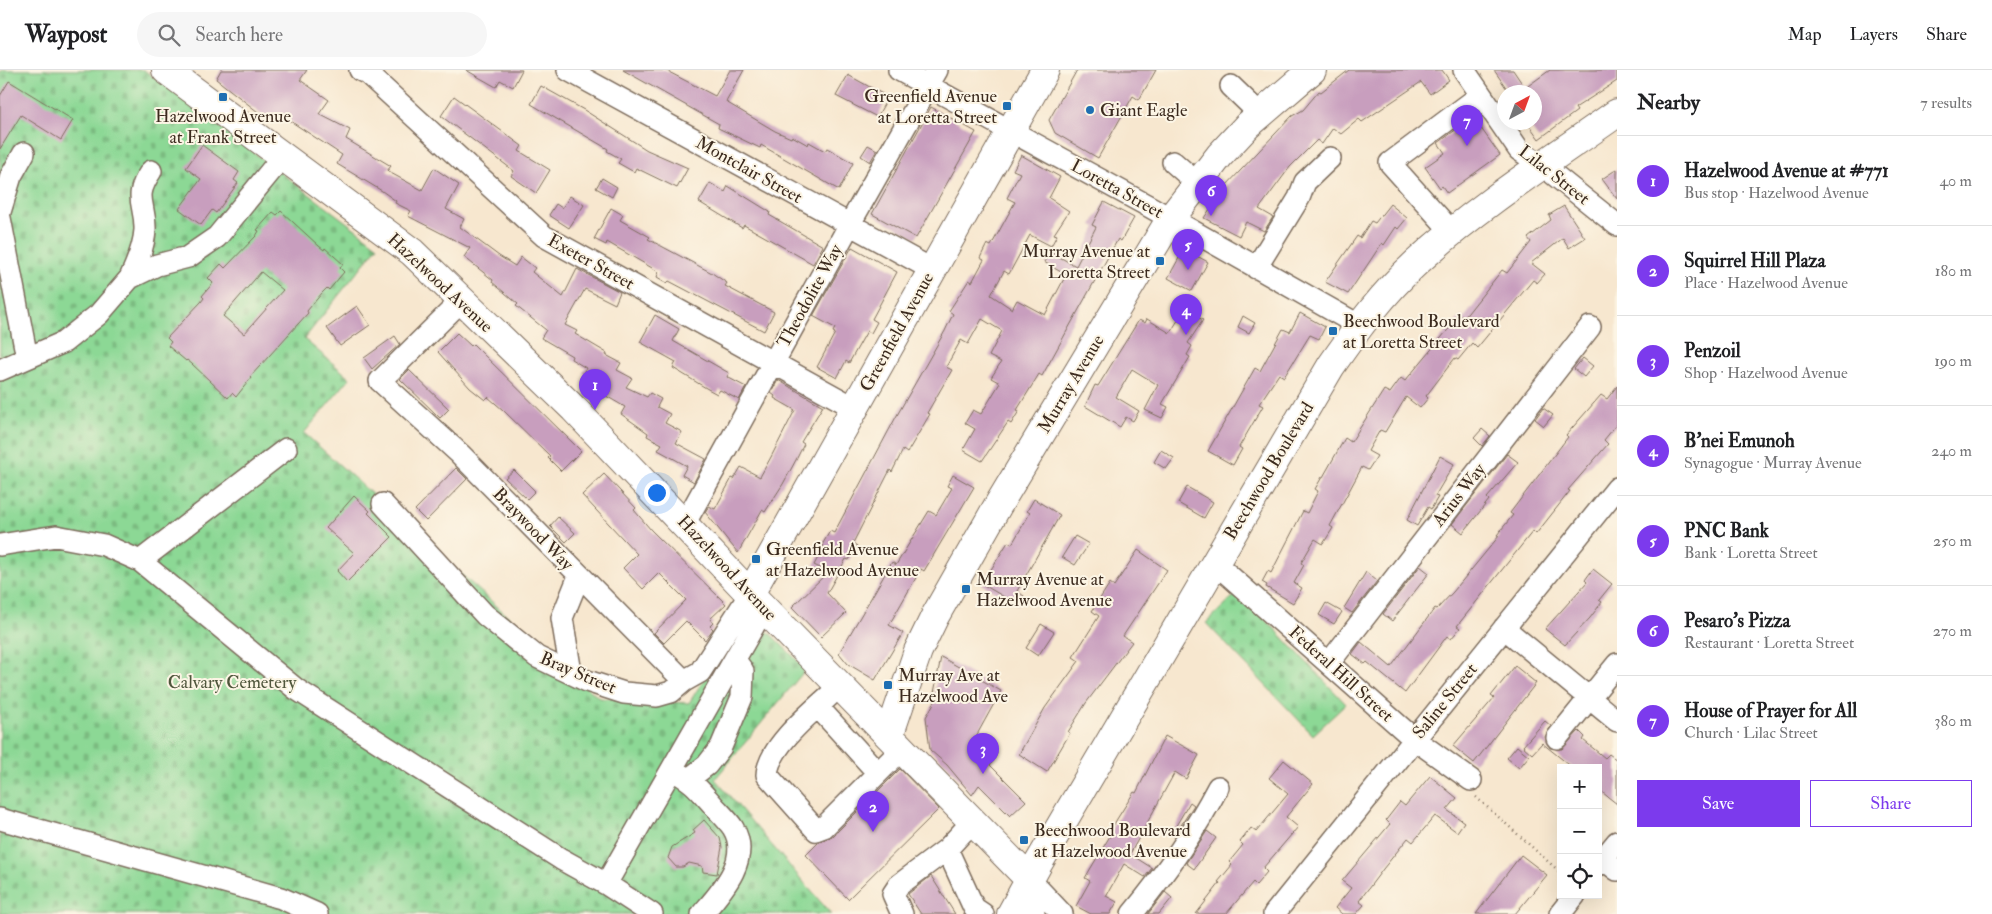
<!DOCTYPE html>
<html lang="en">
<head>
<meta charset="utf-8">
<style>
	:root { --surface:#fff; --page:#f6f6f6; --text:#202124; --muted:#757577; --line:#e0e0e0; --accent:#7c3aed }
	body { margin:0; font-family:"IM FELL Double Pica",serif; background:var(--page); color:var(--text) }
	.controls { position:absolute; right:15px; bottom:15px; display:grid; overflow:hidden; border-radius:0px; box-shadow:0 5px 20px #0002 }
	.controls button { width:45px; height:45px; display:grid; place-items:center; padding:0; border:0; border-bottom:1px solid var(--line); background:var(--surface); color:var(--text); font:25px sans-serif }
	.compass { position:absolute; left:1497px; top:15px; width:45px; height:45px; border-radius:50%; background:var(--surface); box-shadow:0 5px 20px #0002; rotate:41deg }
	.you { position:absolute; left:656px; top:422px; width:18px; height:18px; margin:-12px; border:4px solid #fff; border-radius:50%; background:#1a73e8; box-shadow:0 0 0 8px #1a73e833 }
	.badge { display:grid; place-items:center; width:32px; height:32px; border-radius:50%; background:var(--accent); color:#fff; font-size:16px; font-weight:700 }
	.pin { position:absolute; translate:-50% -41px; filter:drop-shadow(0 1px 2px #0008) }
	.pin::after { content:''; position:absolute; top:26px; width:18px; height:15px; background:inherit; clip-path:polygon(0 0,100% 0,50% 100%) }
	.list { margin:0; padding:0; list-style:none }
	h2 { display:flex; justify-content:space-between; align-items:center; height:65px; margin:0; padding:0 20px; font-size:21px }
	h2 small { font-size:16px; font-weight:400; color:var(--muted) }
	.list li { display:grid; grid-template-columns:32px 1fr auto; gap:15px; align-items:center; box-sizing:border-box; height:90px; padding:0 20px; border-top:1px solid var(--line) }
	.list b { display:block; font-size:19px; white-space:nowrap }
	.list p { margin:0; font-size:16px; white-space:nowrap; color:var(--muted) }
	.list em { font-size:16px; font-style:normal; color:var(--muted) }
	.actions { display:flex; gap:10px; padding:15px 20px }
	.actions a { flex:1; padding:11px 0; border:1px solid var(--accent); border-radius:0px; text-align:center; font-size:18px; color:var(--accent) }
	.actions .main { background:var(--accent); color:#fff }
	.icon { flex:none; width:28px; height:28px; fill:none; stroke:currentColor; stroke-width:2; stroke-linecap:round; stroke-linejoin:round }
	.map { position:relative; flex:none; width:1617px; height:844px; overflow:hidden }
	header { display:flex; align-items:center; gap:30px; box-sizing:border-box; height:70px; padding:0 25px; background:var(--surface); border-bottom:1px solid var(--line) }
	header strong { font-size:24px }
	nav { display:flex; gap:28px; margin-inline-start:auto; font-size:18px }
	.search { width:350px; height:45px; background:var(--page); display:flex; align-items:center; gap:12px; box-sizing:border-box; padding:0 18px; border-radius:28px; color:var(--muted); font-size:19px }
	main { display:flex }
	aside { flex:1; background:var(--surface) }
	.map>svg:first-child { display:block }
</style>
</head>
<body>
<header>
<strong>Waypost</strong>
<div class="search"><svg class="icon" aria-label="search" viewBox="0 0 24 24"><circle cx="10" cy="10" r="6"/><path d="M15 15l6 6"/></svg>Search here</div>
<nav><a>Map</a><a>Layers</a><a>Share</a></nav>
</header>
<main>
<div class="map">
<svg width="1617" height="844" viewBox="0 0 1617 844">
	<defs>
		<pattern id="cemetery-stones" width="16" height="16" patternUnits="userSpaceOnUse" patternTransform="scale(1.25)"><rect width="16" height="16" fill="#8cd895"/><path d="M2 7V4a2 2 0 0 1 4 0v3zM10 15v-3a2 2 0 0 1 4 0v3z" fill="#7aba80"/></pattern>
	</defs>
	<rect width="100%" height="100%" fill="#fcf5e5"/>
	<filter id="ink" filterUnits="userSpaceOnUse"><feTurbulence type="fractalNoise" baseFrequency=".02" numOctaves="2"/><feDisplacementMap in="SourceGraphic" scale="10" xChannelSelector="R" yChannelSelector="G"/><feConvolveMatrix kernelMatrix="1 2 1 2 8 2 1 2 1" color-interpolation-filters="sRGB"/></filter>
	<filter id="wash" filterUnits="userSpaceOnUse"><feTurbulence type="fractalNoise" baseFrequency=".0096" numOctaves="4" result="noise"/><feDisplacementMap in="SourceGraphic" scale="20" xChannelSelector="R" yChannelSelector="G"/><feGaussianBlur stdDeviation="1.12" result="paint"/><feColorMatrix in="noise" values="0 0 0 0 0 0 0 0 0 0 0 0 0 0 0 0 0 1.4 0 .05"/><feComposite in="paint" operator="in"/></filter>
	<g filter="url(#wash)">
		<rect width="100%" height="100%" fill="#f7e7cf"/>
		<path fill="url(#cemetery-stones)" stroke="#64815a" d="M3,0H144L378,176L304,269L350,308L304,363L599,628L689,633L747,541L806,599L715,709L831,844H0V3Z
			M1239,521L1346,634L1313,665L1206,553Z"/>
		<g id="blocks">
			<path fill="#c89ebe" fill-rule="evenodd" d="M221,0H307L300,10L329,30L319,44L350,60L346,69L391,96L387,101L422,120L434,98L459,115L446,139L464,149L460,157L499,186L515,196L521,187L535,198L532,202L563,227L577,199L620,222L615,234L585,219L565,255L577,261L575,264L607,283L606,285L621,293L617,300L632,308L626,317L647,327L650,323L661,329L657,337L670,344L665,353L682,362L676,373L706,389L694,412L682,405L687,396L658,380L662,374L647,366L648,363L621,344L625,337L594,319L598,312L583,303L586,298L571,289L572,286L541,268L546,260L516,236L518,234L492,212L493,210L464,187L470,178L408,146L411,141L395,133L396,131L382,121L337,94L342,85L278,43L272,53L216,9Z
				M466,0H522L513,17L500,10L496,17Z
				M623,0H665L715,26L730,0H744L726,32L775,61L791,68L792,66L808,75L809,72L825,81L827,78L853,93L839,120L761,75L760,78L718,58L719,54Z
				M1077,0H1156L1139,30L1133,26L1098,88L1055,63L1049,50Z
				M1349,0H1442L1449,10L1430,24L1421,12L1362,52L1359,49L1341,64L1333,58L1322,74L1317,70L1290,97L1259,139L1273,147L1264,161L1246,152L1239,166L1204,148L1224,118L1292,46L1303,40L1319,21L1321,22Z
				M1494,0H1513L1525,18L1550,0H1617V11L1575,38L1577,41L1539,69L1527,52H1534V22H1509Z
				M848,5L888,27L877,47L836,26Z
				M9,11L73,50L61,70L21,45L0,79V26Z
				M541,16L584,40L647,80L688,98L677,118L636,98L634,102L618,93L621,89L607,81L608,79L531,34Z
				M454,26L522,76L519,81L550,100L536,123L511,106L514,101L441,46Z
				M931,37L976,62L916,168L872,144Z
				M1473,47L1500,85L1447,123L1442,116L1440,118L1425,97L1445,83L1438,73Z
				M202,75L239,102L234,110L238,113L216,143L212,140L201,155L179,139L201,109L186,98Z
				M868,75L877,80L870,92L861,86Z
				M1021,85L1060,107L1049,128L1069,141L1054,164L1057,165L1051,176L1030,165L1009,204L1004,201L991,225L1012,239L1017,230L1045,245L1066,205L1044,192L1050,182L1076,196L1096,157L1092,155L1104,132L1134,148L1121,171L1118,169L1042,306L1039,304L1017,340L1019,341L1011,354L1008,352L982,391L963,380L975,359L965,353L973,340L981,344L1000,313L991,308L1001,292L989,286L1002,261L982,249L968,274L961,270L946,297L952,300L927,343L930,344L907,383L903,380L892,402L890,400L853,473L857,476L849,490L846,489L827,523L846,543L821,567L792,537L828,502L814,495L824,476L822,475L830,461L834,463L896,347L945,261L953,244L949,241L969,210L972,212L984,190L980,188L987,174L991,176L1015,132L1007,128L1020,103L1013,100Z
				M1617,99V129L1602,109Z
				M602,108L617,117L612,127L596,118Z
				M710,113L725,122L728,116L770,142L769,145L823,176L813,194L744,155L742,158L699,132Z
				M570,126L584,135L569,158L549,145L556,134L562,138Z
				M1390,134L1407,148L1398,159L1396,157L1384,175L1382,173L1348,224L1325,212L1357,166L1360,168L1371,151L1375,153Z
				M1564,136L1585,168L1569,178L1563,168L1531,193L1545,204L1537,213L1533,210L1477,278L1472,273L1458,290L1455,288L1426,326L1428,328L1420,338L1406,327L1385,362L1380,360L1368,381L1377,386L1368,400L1362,397L1330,456L1333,458L1323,474L1315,469L1301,493L1304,495L1294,513L1302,518L1293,533L1266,517L1267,515L1262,512L1268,501L1271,503L1303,441L1307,443L1318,421L1315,419L1322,407H1323L1345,368L1351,372L1384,320L1390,323L1401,308L1405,311L1446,262L1462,245L1464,248L1502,200L1507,203L1531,172L1528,168L1551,150L1549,145Z
				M611,138L623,145L620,150L650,167L648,169L712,203L727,213L725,216L774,242L764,261L669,211L667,213L657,207L659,202L607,172L606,175L594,169Z
				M281,141L319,176L324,180L325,178L343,194L340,198L344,202L329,220L327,218L322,223L307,241L308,243L250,307L251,308L236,327L232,323L228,328L192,294L187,290L186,291L168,276L171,272L167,268L201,232L204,228L202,226L213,213L208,208L221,194L225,198L256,166L259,161L257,160L273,142L277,145ZM261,202L283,220L244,264L223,246Z
				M852,177L897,202L872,249L877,252L871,263L867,261L849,293L846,291L837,308L817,297L835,263L833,262L835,258L813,246Z
				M1184,179L1208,192L1192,221L1168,208Z
				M357,236L370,255L340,276L327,258Z
				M1185,239L1203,250L1188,273L1192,276L1187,285L1190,287L1162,334L1168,337L1162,348L1145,340L1158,315L1132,299L1116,327L1139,341L1133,351L1126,347L1120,357L1085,336L1095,315L1098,316L1139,250L1145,253L1147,249L1170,263Z
				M1300,243L1325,257L1319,269L1310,265L1284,307L1279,304L1259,334L1263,336L1239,377L1242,379L1233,395L1208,381L1255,298L1260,301L1283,259L1290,262Z
				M655,245L679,259L673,271L729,303L727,307L746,317L739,330L720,320L717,324L706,318L673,298L676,292L640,272Z
				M1243,246L1255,253L1249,263L1238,257Z
				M457,263L471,276L473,274L581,381L561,401L548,388L550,386L503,340L488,327L485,330L470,318L438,282Z
				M395,266L400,274L372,299L364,288Z
				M1583,288L1593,296L1584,307L1574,299Z
				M409,300L449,339L440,348L400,309Z
				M778,310L823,336L801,372L804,374L797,388L783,414L765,442L762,440L738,483L705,442L709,436L715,439L732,408L734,409L741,397L760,407L771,387L795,340L774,328L775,326L771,323Z
				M1617,316V354L1604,370L1608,374L1568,420L1570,421L1536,464L1533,461L1457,556L1460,558L1451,569L1447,566L1405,623L1367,592L1365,594L1352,584L1361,572L1391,597L1435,538L1437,539L1453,522L1499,466L1497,465L1513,445L1510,443L1568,367L1566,365L1601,325L1607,329Z
				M1543,338L1553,345L1544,356L1535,349Z
				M1482,359L1490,366L1482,376L1474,368Z
				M1161,380L1174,388L1166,399L1154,392Z
				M1507,384L1518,392L1487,428L1489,430L1463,463L1452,454Z
				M1440,386L1454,394L1435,426L1438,427L1431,439L1428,437L1417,456L1407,450Z
				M456,398L467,409L426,451L415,440Z
				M514,400L535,421L527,429L505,408Z
				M604,404L636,438L634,440L651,460L726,534L710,549L713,553L710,556L713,559L705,570L686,551L664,573L654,563L686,530L659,503L643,519L623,498L637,484L582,425Z
				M953,405L974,417L924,501L921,499L889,555L903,563L875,610L848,594L839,583L892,492L896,495L929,441L936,445L952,418L947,416Z
				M1187,417L1213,432L1204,448L1178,433Z
				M354,426L370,441L368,443L392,467L347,512L337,501L354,483L326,458Z
				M1034,429L1060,445L1017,521L1024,526L1018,535L982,514L1008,472L1012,474L1030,443L1027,441Z
				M558,447L575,463L566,472L550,456Z
				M1075,466L1089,474L1075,495L1062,487Z
				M1138,480L1167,500L1123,566L1132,572L1086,633L1068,662L1070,663L1047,702L1019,684L1045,638L1079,591L1073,587L1099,546L1092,541L1110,513L1114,516Z
				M1420,496L1429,503L1392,551L1383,544Z
				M1593,499L1612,514L1599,530L1602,532L1590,548L1565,575L1545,559L1587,512L1585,510Z
				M1366,502L1377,511L1352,543L1344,538Z
				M1326,533L1342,542L1334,554L1319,545Z
				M1041,554L1054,562L1038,586L1026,578Z
				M941,587L1001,621L974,670L997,683L990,695L1026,731L1010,746L979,715L972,725L947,695L930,680L926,647L938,626L934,623Z
				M1515,596L1536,613L1474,693L1453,676L1494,628L1491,626Z
				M1545,651L1551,656L1545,667L1550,678L1562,679L1579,661L1585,667L1583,670L1605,688L1609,684L1617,690V734L1598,719V698H1573L1542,673L1532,684L1523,676Z
				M1165,666L1199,685L1186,709L1175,702L1130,784L1152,798L1145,807L1124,794L1106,826L1117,832L1110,844H1091L1076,836L1090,811L1085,808L1110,766L1108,765L1117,749L1134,722L1136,723Z
				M1517,676L1529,686L1519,698L1507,688Z
				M1284,690L1313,714L1286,747L1298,757L1263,798L1267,802L1256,815L1253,812L1226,844H1196L1220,813L1218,812L1232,795L1229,792L1243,775L1240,772L1251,758L1256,762L1288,724L1269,708Z
				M900,699L939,739L848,829L806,785L819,772L833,766Z
				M1430,706L1457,728L1447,740L1464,752L1457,762L1435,746L1413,772L1408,768L1383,799L1359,831L1364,835L1356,844H1342L1335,838L1351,818L1342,811L1390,754L1386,750L1400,732L1405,736Z
				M1190,732L1194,735L1174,766L1171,764Z
				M704,750L720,768L722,777L717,804L703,802L702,796L689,793L683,797H676L668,788L672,777L695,763L693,760Z
				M1207,761L1216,768L1194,799L1186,793Z
				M1521,785L1547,805L1515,844H1476Z
				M931,806L955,844H921L908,824Z
				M1165,822L1172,828L1159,844H1148Z"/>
		</g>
	</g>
	<g filter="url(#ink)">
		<use href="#blocks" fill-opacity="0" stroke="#7d6c5c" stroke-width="1"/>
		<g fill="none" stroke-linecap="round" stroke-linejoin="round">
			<defs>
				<path id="minor" d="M360,0L368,4L544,166L855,338
					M568,0L931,199
					M899,0L1152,138L1360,256
					M1464,0L1519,80L1542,95L1617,155
					M1231,16L1260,44
					M1173,92L1197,113
					M0,142L11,106L24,83
					M0,148L27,288
					M1452,162L1390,93L1481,25
					M1256,198L1299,128L1305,112L1330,88
					M130,208C137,193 144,177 145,160C146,133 132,129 151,101
					M461,231L380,311L460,384L684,611
					M0,300L64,272L99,244L130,208L157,195L188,187L217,167L283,86
					M383,434L485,545L537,587L587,611L624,623L657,626L671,622L684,611L700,602L750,524
					M685,453L856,143L937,0
					M0,475L56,466L104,475L140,491L296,619L561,789L606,814L652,844
					M140,491L286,379
					M1215,493L1414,669L1471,710
					M1504,558L1617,651
					M1329,593L1590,257
					M571,603L562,548L579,506
					M840,616C819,636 768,675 767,705L816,760L824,757L902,679
					M818,637L878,703
					M1557,668L1617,594
					M672,700C692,710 698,718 713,735C719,742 728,750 733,758C752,789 721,822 702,844
					M689,709L707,695L721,677L742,627L743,601L735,590
					M0,749L281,828L317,844
					M947,779L974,838L983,844
					M1603,789L1617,800
					M1598,795L1617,772
					M1030,810L1062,844
					M1030,810L1034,844
					M606,814L764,538
					M902,844L893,824L899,815L947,779L973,751
					M1132,844C1165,804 1194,763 1218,717
					M1274,844L1617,418
					M1560,844L1575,825"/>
				<path id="major" d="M166,0L412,182L574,339L750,524L1030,810
					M750,524L1045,0
					M889,666L918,581L935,546L997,437L1171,148L1220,85L1248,55L1312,0
					M1011,844L1038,794L1331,296C1356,260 1383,223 1416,193C1477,137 1549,91 1617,43"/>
			</defs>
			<use href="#minor" stroke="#7d6c5c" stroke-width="24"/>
			<use href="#major" stroke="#7d6c5c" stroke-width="30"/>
			<path stroke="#7d6c5c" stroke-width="2.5" stroke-dasharray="1 4" stroke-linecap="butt" d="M1476,727L1561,803"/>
			<use href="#minor" stroke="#fff" stroke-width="21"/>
			<use href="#major" stroke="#fff" stroke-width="28"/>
		</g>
	</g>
	<g fill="#1f6fb2" stroke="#fcf5e5" stroke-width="2">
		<rect x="218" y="22" width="10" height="10" rx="2.5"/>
		<rect x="1002" y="31" width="10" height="10" rx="2.5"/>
		<circle cx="1090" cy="40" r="5"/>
		<rect x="1155" y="186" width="10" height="10" rx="2.5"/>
		<rect x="1328" y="256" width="10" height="10" rx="2.5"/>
		<rect x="751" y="484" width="10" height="10" rx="2.5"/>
		<rect x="961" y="514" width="10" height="10" rx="2.5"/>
		<rect x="883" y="610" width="10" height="10" rx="2.5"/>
		<rect x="1019" y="765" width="10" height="10" rx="2.5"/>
	</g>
	<g text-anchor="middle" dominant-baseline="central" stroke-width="4" stroke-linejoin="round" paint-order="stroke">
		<g font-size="18" fill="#3b2a1e" stroke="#fcf5e5" text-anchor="start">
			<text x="997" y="26" text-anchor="end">Greenfield Avenue<tspan x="997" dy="21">at Loretta Street</tspan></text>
			<text x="1100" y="40">Giant Eagle</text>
			<text x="223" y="46" text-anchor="middle">Hazelwood Avenue<tspan x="223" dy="21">at Frank Street</tspan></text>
			<text x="1150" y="181" text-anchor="end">Murray Avenue at<tspan x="1150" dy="21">Loretta Street</tspan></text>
			<text x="1343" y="251">Beechwood Boulevard<tspan x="1343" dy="21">at Loretta Street</tspan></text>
			<text x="766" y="479">Greenfield Avenue<tspan x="766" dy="21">at Hazelwood Avenue</tspan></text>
			<text x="976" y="509">Murray Avenue at<tspan x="976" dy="21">Hazelwood Avenue</tspan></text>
			<text x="898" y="605">Murray Ave at<tspan x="898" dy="21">Hazelwood Ave</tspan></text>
			<text x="1034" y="760">Beechwood Boulevard<tspan x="1034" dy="21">at Hazelwood Avenue</tspan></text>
		</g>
		<g font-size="18" fill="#3b2a1e" stroke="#fcf5e5">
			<text transform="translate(749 100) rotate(29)">Montclair Street</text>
			<text transform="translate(1554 105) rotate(38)">Lilac Street</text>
			<text transform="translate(1117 119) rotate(29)">Loretta Street</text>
			<text transform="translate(591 192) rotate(29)">Exeter Street</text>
			<text transform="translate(440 213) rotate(43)">Hazelwood Avenue</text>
			<text transform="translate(810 226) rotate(-61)">Theodolite Way</text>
			<text transform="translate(897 262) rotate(-61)">Greenfield Avenue</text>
			<text transform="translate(1071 314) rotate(-59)">Murray Avenue</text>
			<text transform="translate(1269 401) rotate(-59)">Beechwood Boulevard</text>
			<text transform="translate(1459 425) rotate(-52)">Arius Way</text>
			<text transform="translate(533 459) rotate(46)">Braywood Way</text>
			<text transform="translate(727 498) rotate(47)">Hazelwood Avenue</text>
			<text transform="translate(578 603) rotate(23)">Bray Street</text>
			<text transform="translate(1341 604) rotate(42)">Federal Hill Street</text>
			<text transform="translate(1445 631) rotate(-51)">Saline Street</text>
		</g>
		<g font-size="18" fill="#4f563c" stroke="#fcf5e5">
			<text x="232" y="612">Calvary Cemetery</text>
		</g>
	</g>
</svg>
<div class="controls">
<button>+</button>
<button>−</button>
<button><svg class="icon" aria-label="locate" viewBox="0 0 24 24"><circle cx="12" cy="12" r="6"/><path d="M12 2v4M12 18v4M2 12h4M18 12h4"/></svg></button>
</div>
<svg class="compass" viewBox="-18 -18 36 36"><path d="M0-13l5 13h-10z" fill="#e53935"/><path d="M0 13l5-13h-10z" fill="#757577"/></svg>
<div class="you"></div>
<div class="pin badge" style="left:595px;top:340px">1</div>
<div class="pin badge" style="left:873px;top:762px">2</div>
<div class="pin badge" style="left:983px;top:704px">3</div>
<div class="pin badge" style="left:1186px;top:265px">4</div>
<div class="pin badge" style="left:1188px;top:200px">5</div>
<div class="pin badge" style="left:1211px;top:146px">6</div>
<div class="pin badge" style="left:1467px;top:76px">7</div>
</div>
<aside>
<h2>Nearby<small>7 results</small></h2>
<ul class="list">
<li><span class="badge">1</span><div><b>Hazelwood Avenue at #771</b><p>Bus stop · Hazelwood Avenue</p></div><em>40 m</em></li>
<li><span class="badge">2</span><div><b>Squirrel Hill Plaza</b><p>Place · Hazelwood Avenue</p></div><em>180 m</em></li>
<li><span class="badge">3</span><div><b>Penzoil</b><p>Shop · Hazelwood Avenue</p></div><em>190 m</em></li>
<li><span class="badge">4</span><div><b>B'nei Emunoh</b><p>Synagogue · Murray Avenue</p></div><em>240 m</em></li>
<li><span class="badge">5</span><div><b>PNC Bank</b><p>Bank · Loretta Street</p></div><em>250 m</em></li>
<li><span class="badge">6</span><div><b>Pesaro's Pizza</b><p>Restaurant · Loretta Street</p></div><em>270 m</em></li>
<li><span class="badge">7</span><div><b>House of Prayer for All</b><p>Church · Lilac Street</p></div><em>380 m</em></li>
</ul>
<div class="actions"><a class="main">Save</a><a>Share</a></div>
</aside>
</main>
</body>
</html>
